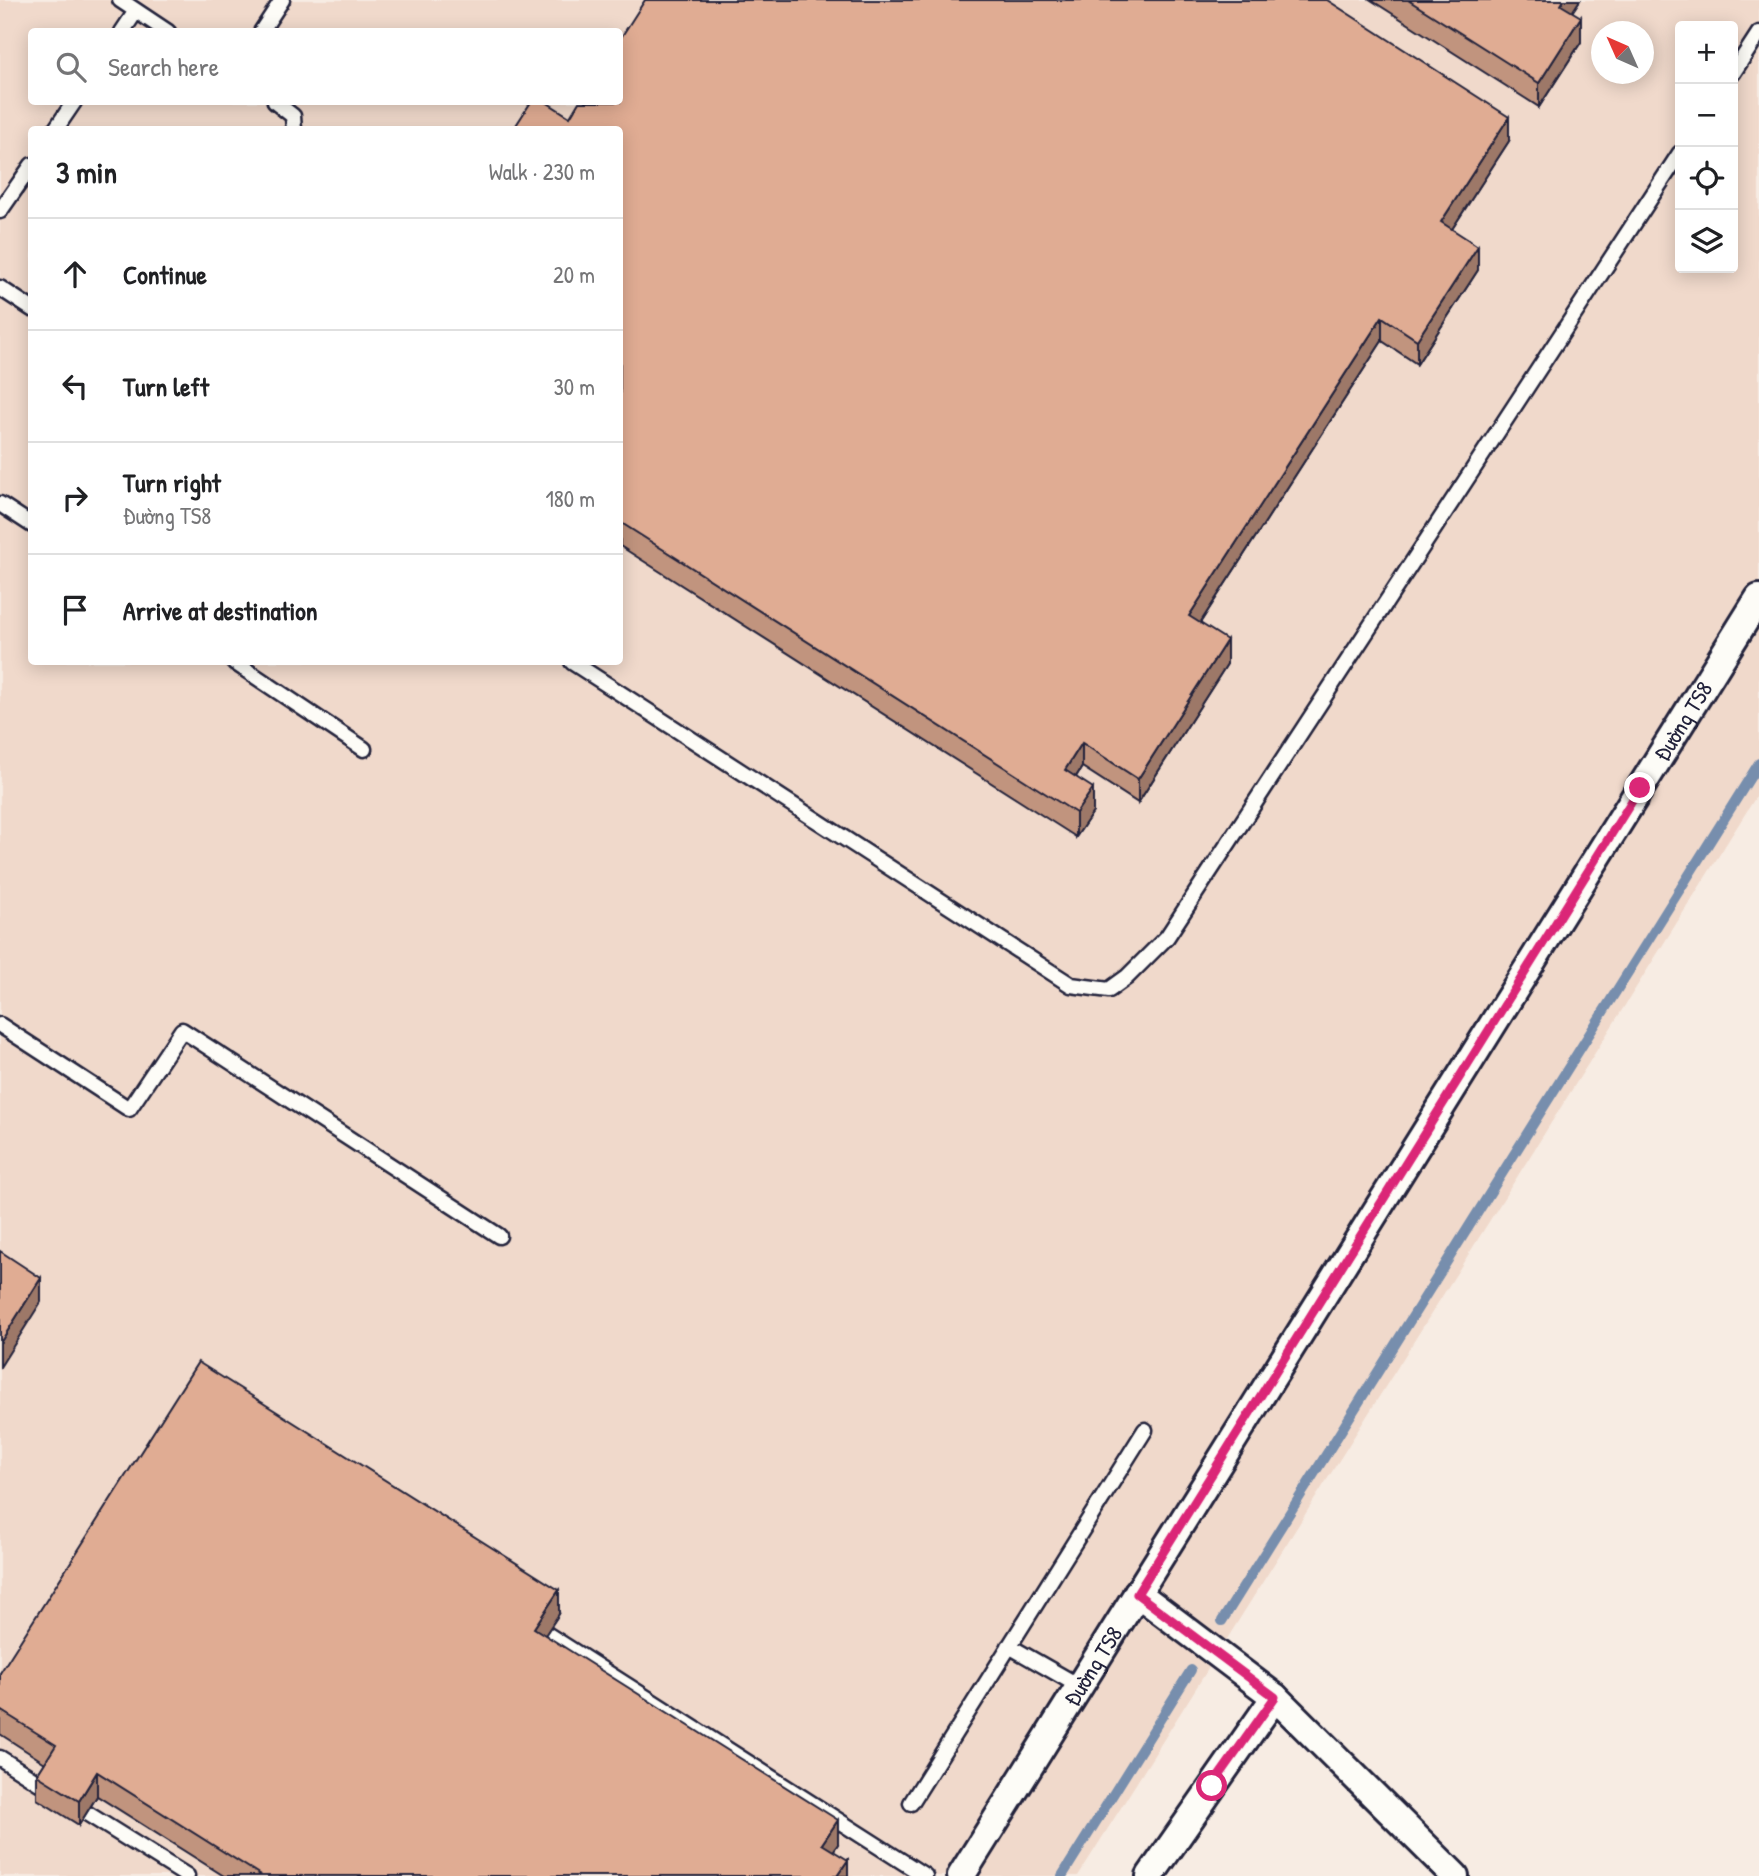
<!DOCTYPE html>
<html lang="en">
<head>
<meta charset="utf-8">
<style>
	:root { --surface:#fff; --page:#f6f6f6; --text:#202124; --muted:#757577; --line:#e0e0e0 }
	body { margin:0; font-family:"Patrick Hand",sans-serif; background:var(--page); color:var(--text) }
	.controls { position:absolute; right:21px; top:21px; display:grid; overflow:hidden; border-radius:7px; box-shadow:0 4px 18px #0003 }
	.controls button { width:63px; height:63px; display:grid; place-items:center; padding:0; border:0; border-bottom:2px solid var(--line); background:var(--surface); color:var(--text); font:35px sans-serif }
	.compass { position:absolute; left:1591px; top:21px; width:63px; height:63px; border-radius:50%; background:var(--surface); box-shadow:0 4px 18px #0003; rotate:315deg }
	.stop { position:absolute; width:21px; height:21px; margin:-16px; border:5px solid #db2777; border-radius:50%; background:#fff }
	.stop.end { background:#db2777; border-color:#fff; box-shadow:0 2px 7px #0008 }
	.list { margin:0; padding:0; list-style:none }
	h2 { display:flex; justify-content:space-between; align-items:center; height:91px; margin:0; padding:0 28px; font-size:30px }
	h2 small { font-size:23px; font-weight:400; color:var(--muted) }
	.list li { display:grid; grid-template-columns:46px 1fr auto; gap:21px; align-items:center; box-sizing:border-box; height:112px; padding:0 28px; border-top:2px solid var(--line) }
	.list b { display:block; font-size:26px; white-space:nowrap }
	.list p { margin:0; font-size:23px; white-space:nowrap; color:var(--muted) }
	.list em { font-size:23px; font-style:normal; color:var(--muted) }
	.icon { flex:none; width:38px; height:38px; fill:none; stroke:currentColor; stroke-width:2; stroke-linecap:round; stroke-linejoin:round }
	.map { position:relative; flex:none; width:1759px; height:1876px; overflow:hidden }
	.search { position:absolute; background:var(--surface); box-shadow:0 4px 18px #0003; left:28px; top:28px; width:595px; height:77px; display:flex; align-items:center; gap:18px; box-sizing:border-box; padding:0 24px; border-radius:7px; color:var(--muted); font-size:26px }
	.panel { position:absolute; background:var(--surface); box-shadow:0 4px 18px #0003; left:28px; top:126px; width:595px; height:539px; border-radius:7px }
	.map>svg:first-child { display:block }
</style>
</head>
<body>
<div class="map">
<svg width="1759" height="1876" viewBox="0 0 1759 1876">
	<rect width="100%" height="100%" fill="#f7ece3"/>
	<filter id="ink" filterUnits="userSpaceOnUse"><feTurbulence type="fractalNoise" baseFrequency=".0143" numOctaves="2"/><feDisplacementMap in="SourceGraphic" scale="14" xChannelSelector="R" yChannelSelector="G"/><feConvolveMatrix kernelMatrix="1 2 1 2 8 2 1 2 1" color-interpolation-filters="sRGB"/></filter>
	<g filter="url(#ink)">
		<path fill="#f0d9cb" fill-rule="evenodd" d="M0,0H1759V795H1757L1078,1876H0ZM1680,26H1733V268H1680ZM32,32H620V102H32ZM1602,32H1644V74H1602ZM32,130H620V662H32Z"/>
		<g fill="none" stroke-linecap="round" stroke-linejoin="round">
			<path stroke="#778ead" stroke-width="10" d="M1222,1621L1759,763
				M1062,1876L1191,1670"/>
			<defs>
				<path id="service" d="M120,0L168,32
					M122,32L136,11
					M261,32L282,0
					M1733,73L1759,33
					M275,102L293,116L294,130
					M55,130L74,102
					M0,211L32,165
					M0,288L32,309
					M0,504L32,525
					M234,662L364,749
					M572,662L1071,985L1109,990L1127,977L1167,937L1680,153
					M0,1025L129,1109L182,1030L499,1236
					M531,1624L925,1876
					M1009,1646L1079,1686
					M0,1758L52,1791
					M911,1803L1145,1430
					M72,1804L187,1876"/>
				<g id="minor">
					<path d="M1137,1593L1275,1697L1455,1876"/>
					<path id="s1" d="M961,1876L1759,598"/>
					<path d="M1150,1876L1275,1697"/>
				</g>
			</defs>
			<use href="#service" stroke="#22223b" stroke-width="19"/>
			<use href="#minor" stroke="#22223b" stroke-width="32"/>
			<use href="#service" stroke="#fdfcf7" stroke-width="14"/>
			<use href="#minor" stroke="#fdfcf7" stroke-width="26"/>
		</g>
		<path fill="#c1947e" stroke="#22223b" stroke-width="2" d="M1371,0H1580L1572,12L1581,42L1539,107Z
			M570,117L1509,141L1452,229L1478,270L1417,364L1382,341L1200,623L1227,664L1138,803L1082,767L1076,777L1093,812L1076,837L620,546V130Z
			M559,1614L545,1635L838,1844L833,1851L848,1876H224L97,1796L79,1825L37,1799V1775L45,1763L0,1734V1673Z"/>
		<path fill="#9d7867" stroke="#22223b" stroke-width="2" d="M1564,0H1580L1561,29V5Z
			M1581,17V42L1539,107V83Z
			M1509,117V141L1441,246V222Z
			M1478,246V270L1417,364V340Z
			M1382,317V341L1189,640V616Z
			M1227,640V664L1138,803V779Z
			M1082,743V767L1065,794V770Z
			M1093,788V812L1076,837V813Z
			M41,1278V1302L0,1367V1343Z
			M559,1590V1614L534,1652V1628Z
			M97,1772V1796L79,1825V1801Z
			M838,1820V1844L822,1868V1844Z
			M848,1860V1876H837Z"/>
		<path fill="#e0ac93" stroke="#22223b" stroke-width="2" d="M645,0H1327L1509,117L1441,222L1478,246L1417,340L1382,317L1189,616L1227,640L1138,779L1082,743L1065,770L1093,788L1076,813L620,522V130H513L531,102H546L570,117L579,102H620V39Z
			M1408,0H1564L1561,5L1581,17L1539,83Z
			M0,1251L41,1278L0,1343Z
			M198,1362L559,1590L534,1628L838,1820L822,1844L848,1860L837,1876H262L97,1772L79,1801L37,1775L56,1745L0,1710V1673Z"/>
	</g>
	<g fill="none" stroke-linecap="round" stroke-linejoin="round" filter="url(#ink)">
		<path stroke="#db2777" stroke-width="9" d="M1212,1786L1275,1697L1137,1594L1640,788"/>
	</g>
	<g text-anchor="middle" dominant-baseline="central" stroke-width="6" stroke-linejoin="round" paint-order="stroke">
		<g font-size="23" fill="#22223b" stroke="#fdfcf7">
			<text stroke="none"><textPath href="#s1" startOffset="1362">Đường TS8</textPath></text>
			<text stroke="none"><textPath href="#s1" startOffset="248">Đường TS8</textPath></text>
		</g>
	</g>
</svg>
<div class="controls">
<button>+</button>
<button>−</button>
<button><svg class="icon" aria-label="locate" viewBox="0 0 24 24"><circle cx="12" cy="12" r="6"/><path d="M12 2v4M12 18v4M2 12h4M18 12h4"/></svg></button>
<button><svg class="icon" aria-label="layers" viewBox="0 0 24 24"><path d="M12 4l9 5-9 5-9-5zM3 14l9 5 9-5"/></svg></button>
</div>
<svg class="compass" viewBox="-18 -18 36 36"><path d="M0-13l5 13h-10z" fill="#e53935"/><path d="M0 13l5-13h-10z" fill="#757577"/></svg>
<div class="stop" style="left:1212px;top:1786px"></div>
<div class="stop end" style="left:1640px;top:788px"></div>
<div class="search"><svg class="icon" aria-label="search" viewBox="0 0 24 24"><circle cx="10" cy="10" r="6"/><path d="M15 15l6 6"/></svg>Search here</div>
<section class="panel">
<h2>3 min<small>Walk · 230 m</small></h2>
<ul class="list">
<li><svg class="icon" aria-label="ahead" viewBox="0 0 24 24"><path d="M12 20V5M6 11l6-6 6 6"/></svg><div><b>Continue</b></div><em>20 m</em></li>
<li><svg class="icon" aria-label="left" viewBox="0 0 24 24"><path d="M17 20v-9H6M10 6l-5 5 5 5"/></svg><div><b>Turn left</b></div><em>30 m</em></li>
<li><svg class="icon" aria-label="right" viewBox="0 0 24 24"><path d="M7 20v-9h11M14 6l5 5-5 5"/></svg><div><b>Turn right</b><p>Đường TS8</p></div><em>180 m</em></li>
<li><svg class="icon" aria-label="arrive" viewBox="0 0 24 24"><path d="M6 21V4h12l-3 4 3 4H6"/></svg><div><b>Arrive at destination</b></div></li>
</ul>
</section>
</div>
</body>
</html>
